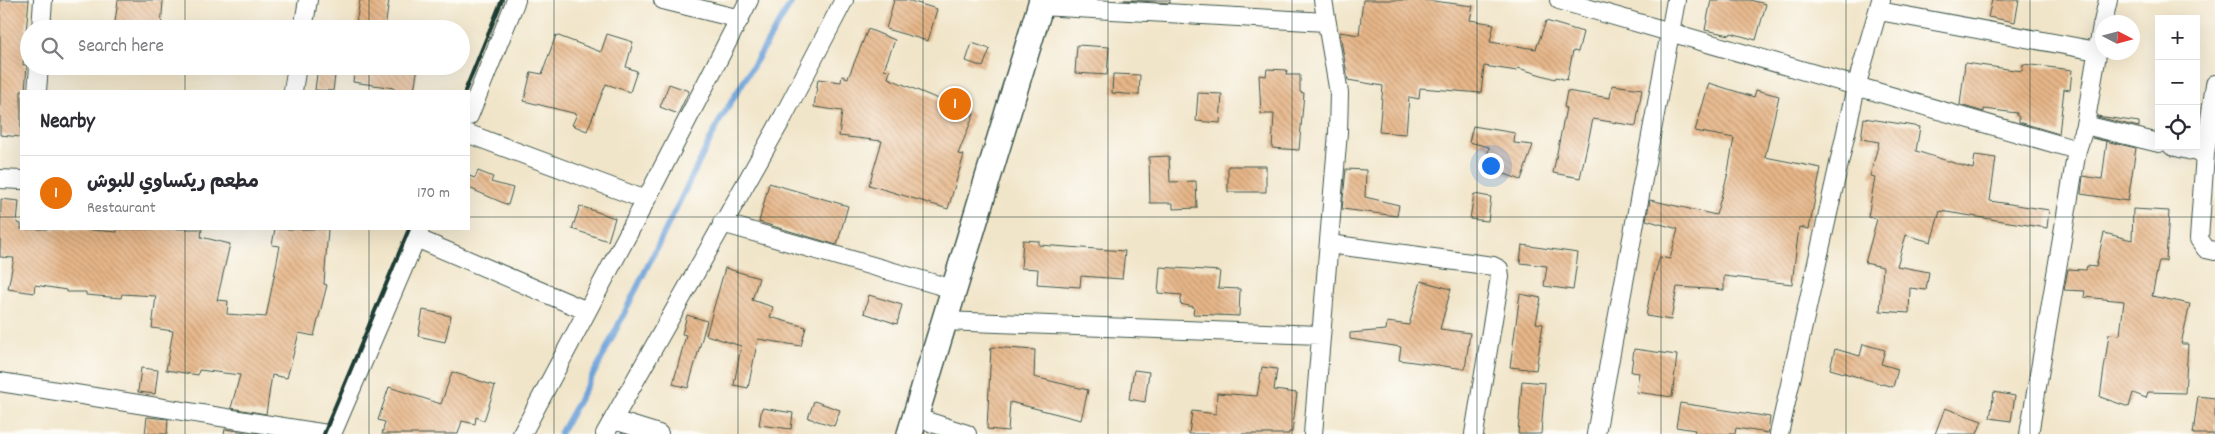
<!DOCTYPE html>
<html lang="en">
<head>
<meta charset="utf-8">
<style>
	:root { --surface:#fff; --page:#f2f2f3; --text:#2b2b33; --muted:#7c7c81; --line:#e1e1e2; --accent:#d93025 }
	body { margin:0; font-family:Dekko,"Playpen Sans Arabic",sans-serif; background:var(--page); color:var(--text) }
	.controls { position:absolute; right:15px; top:15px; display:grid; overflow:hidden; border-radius:0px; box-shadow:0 5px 20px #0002 }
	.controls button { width:45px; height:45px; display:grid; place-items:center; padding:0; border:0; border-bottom:1px solid var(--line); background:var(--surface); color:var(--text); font:25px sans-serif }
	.compass { position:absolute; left:2095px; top:15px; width:45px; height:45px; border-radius:50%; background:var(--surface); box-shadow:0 5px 20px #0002; rotate:96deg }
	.you { position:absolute; left:1490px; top:165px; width:18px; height:18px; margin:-12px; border:4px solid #fff; border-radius:50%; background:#1a73e8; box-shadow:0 0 0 8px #1a73e833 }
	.badge { display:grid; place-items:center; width:32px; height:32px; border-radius:50%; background:var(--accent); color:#fff; font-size:16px; font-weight:700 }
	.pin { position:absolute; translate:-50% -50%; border:2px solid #fff; box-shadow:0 1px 5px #0006 }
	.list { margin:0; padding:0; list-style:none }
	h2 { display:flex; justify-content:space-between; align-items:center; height:65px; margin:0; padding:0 20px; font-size:21px }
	h2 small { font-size:16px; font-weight:400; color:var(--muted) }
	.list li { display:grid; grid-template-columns:32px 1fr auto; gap:15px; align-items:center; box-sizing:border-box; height:75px; padding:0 20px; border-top:1px solid var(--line) }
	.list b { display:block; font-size:19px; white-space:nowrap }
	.list p { margin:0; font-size:16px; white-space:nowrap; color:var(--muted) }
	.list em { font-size:16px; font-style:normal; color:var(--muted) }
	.icon { flex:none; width:28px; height:28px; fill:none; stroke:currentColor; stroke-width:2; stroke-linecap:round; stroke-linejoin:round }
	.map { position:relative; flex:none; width:2215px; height:434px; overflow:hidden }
	.search { position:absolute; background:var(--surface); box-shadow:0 5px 20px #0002; left:20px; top:20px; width:450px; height:55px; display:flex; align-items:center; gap:12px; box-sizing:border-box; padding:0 18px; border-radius:28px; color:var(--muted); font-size:19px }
	.panel { position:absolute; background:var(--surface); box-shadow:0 5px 20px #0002; left:20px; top:90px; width:450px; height:140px; border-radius:0px }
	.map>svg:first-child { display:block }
</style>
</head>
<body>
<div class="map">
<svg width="2215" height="434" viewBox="0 0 2215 434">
	<defs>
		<pattern id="building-back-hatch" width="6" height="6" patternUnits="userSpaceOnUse" patternTransform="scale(1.25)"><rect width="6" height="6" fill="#e7b688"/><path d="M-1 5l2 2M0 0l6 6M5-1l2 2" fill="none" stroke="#bb9570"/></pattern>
	</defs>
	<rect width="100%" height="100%" fill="#fdfcf7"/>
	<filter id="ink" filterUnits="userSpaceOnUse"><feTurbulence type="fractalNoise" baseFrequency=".02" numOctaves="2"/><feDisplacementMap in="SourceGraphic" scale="10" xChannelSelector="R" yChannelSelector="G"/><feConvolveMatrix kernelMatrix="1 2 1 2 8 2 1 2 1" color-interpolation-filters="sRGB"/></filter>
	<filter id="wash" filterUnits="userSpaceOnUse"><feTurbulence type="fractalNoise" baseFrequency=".0096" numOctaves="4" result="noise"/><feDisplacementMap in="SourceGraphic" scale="20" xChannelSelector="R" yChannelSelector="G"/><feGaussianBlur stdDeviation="1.12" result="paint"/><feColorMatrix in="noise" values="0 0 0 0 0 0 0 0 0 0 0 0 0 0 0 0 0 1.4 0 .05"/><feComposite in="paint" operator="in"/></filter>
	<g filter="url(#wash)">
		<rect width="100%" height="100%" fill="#f1e5c9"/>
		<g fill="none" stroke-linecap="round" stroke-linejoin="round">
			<path stroke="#6aa0d8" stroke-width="6" d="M560,434L599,364L719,122L793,0"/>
		</g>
		<g id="blocks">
			<path fill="url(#building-back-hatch)" d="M0,0H29L23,65H27L25,91H21V137L0,135Z
				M118,0H163L161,29H114Z
				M360,0H389L385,29H355Z
				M894,0H907L937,9L928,41L886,29Z
				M1123,0H1170V3Z
				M1363,0H1425L1473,6L1470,20L1494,24L1490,42L1536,49L1546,21L1583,32L1578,52L1573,51L1567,80L1556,77L1555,79L1518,68L1517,71L1484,66L1481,93L1420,88L1419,99L1409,97L1406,134L1379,132L1383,86L1348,80L1340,34V32L1359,35Z
				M1711,0H1750L1766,4L1756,40L1731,33L1730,35L1705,30Z
				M1992,0H2019L2015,22L1988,17Z
				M868,29L895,40L884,69L890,71L888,78L974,114L958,154L964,155L948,209L869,185L882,141L839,136L842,111L814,107L818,79L841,82L842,76L848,78Z
				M607,34L633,42L626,67L637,71L630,92L606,84L587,131L572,125L577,114L524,101L531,72L542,74L556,35L601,52Z
				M972,43L990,49L983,67L966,61Z
				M1077,45L1109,47L1107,75L1075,73Z
				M1965,63L2022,71L2023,64L2072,70L2070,90L2064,89L2059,134L2019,122V117L2017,116V113L1984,109V112L1960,105Z
				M318,66L336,68L333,91L315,90Z
				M355,66H418L414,91H394V88L353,82Z
				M1267,69L1287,70L1286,75H1300V92L1304,93L1299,150L1272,148L1274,114H1261L1259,75L1266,76Z
				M1113,74L1140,75L1139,95L1112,93Z
				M1709,83L1754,97L1756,90L1779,96L1765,157L1821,168L1809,229L1799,227L1792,284L1724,276V290L1677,287L1671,320L1646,316L1652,283L1660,257L1670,259L1678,229L1646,220L1650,200L1716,215L1727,177L1734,138L1695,131Z
				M669,84L689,91L678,114L660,107Z
				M1612,85L1642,89L1636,126L1593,119L1580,178L1553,173L1566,108L1564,107L1567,91L1610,98Z
				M1198,93L1222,94L1220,123L1196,121Z
				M2097,116L2139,122V127L2097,117Z
				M1864,118L1920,127L1916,151L1973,169L1975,155L1996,158L1990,201L2049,210L2047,228L1940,211L1931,242L1906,235L1897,266L1929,272L1926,290L1910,288L1909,313L1880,311L1883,267L1865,263L1877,219L1868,217L1875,177L1870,176L1879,142L1861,139Z
				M1473,126L1515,133L1514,143L1533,145L1521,180L1500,172L1503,161L1487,159L1489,147L1469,142Z
				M2092,138L2136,148L2128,201L2081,194L2083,176L2102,179L2107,141Z
				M1169,156L1170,182L1196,181L1197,208L1173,209V203H1150L1149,157Z
				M1228,166H1266V192H1228Z
				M1346,169L1366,170L1365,197L1399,205L1397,216L1342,209Z
				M478,171L493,177L491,182L513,188L508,205L469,188V176L475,178Z
				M769,183L848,206L837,245L759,222Z
				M1474,194L1491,197L1488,221L1470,219Z
				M1,199L19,201L17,223L21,224V229H78L117,232V229H202L201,237L230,244L217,300L228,301L227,314L266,317L280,246L272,245L275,229H328L324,284L327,285L314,336L299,333L287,378L272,375L266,414L231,408L240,375L199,370L198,375L166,370L173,331L152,328L156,296L122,294L121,298L86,295V292H66V290L35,285L34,293L8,289L14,258L0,257Z
				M580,206L615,218L608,241L572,229Z
				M2133,209L2169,211L2166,261H2159L2152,296L2190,304L2181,344H2188L2185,393L2148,392L2146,398L2133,393L2129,407L2100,397L2109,334L2120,335L2124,301L2084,297L2085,291L2064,290L2068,269L2086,270L2087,266L2096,267L2104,233L2132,240Z
				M1023,240L1039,241V245L1125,251L1122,279L1081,276L1080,287L1037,284L1038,269L1021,268Z
				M1522,245L1578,253L1573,290L1544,286L1547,266L1520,263Z
				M1160,267L1220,271L1218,288L1240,289L1239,316L1193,314L1194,307L1180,304L1182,295L1158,293Z
				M725,268L759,278L752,300L773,307L770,317L806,327L801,346L758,339L748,388L734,385L741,346L706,335Z
				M1421,281L1451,289L1440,329L1470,333L1465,369L1399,360L1401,347L1350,339V333L1386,330L1387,322L1409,325Z
				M1520,294L1541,298L1536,323L1543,324L1536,370L1510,367Z
				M869,295L902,305L897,324L864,313Z
				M423,310L451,316L445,342L418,336Z
				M687,315L707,321L688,388L673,384L686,335L682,334Z
				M1863,344L1885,350L1881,364L1898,369L1893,387L1830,369L1835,349L1860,356Z
				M991,347L1035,350L1034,377L1088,390L1081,420L1010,402L1008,431L987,429Z
				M1634,349L1677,355L1672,397L1636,392L1639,373L1631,372Z
				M1262,367L1277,369L1274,390L1297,393L1292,432H1289V434H1189L1192,411L1216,414L1217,393L1257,396Z
				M141,368L158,370L155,394L138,392Z
				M1134,370L1149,372L1145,402L1129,399Z
				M452,372L495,386L484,421L476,417L475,424L462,421L458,434H382L385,422L378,420L389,387L441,404Z
				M1522,381L1545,383L1541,434H1518Z
				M1994,392L2015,396L2011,421L1990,418Z
				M2198,396L2215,398V434H2193Z
				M814,401L840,410L834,426L808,418Z
				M1680,403L1770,417L1768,433L1736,428L1735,434H1694L1695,430L1676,427Z
				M762,408L793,413L791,429L759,425Z
				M1945,408L1982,421L1977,434H1935Z
				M147,417L168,419L167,434H145Z
				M225,429L259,434H224Z"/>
		</g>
	</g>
	<g filter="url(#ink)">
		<use href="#blocks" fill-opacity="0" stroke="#3e564a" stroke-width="1"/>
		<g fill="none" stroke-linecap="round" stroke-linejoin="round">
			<defs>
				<path id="street" d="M663,0L740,19
					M1559,0L2077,150
					M1040,6L1326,22
					M1879,11L2097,51
					M2103,22L2108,0
					M41,29L43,0
					M303,29L308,0
					M2215,84L2205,154L2199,239L2206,249L2215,251
					M37,91L39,66
					M293,91L297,66
					M469,116L516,0
					M2085,125L2159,143
					M469,134L646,200
					M2172,146L2205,154
					M0,179L21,180
					M722,223L953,289
					M416,238L587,311
					M1329,244L1493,266L1499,269L1500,277L1474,434
					M943,321L1320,335
					M0,382L327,434
					M914,417L967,434
					M614,420L659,434
					M332,434L420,229
					M522,434L646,200L749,0
					M605,434L783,117L844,0
					M1313,434L1338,132L1339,93L1323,0
					M1596,434L1676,0
					M1779,434L1856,87L1881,0
					M2029,434L2077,150L2085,125L2102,25"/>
				<path id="secondary" d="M910,434L1042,0"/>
			</defs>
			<use href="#street" stroke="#3e564a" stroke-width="20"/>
			<use href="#secondary" stroke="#3e564a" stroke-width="28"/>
			<use href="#street" stroke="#fff" stroke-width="18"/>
			<use href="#secondary" stroke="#fff" stroke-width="25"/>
			<path stroke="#1f3d34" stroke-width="4" d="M465,91L502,0
				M324,434L409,229"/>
		</g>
	</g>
	<path fill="none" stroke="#1f3d34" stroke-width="1" stroke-opacity="0.55" d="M185,0V29M369,0V29M554,0V434M738,0V434M923,0V434M1108,0V434M1292,0V434M1477,0V434M1661,0V434M1846,0V434M2030,0V434M185,66V91M369,66V91M0,217H21M469,217H2215M185,229V434M369,229V434"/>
</svg>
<div class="controls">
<button>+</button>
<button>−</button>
<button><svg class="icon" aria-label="locate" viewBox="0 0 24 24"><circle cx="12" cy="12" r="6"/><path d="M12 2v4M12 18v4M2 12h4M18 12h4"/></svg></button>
</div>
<svg class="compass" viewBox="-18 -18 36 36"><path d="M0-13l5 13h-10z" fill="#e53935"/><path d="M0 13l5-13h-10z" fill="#7c7c81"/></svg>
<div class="you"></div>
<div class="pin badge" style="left:955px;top:104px;background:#e8710a">1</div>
<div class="search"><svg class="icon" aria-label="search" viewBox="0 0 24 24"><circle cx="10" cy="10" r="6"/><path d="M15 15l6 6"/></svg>Search here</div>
<section class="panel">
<h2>Nearby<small></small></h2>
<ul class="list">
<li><span class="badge" style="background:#e8710a">1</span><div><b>مطعم ريكساوي للبوش</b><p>Restaurant</p></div><em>170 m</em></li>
</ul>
</section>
</div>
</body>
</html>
